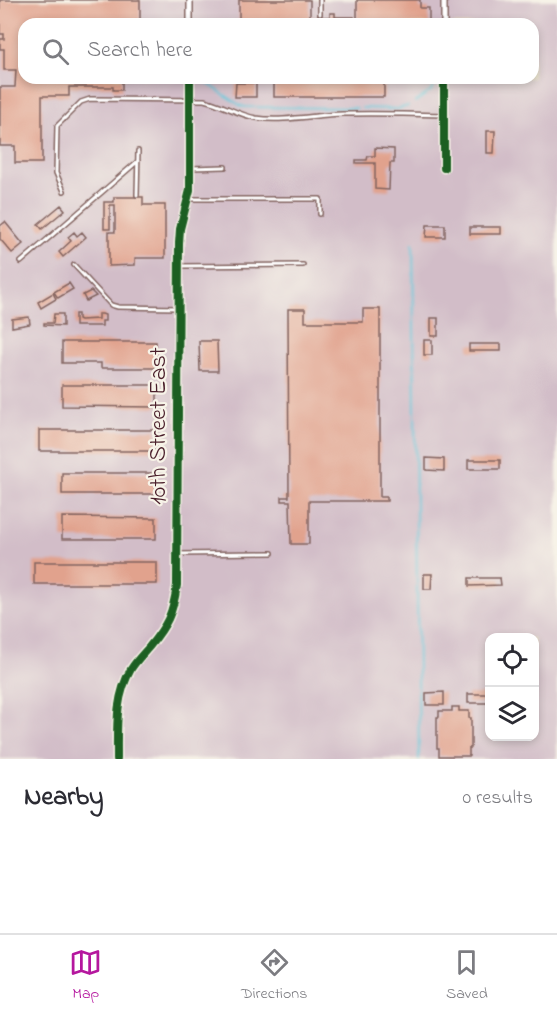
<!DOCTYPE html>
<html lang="en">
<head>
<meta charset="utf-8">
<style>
	:root { --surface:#fff; --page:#f7f7f7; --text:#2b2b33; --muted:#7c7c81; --line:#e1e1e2; --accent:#b5179e }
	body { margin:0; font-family:"Indie Flower",sans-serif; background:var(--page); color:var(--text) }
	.controls { position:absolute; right:18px; bottom:18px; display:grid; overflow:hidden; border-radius:12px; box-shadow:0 3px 9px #0003 }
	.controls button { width:54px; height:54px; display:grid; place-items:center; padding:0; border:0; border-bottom:2px solid var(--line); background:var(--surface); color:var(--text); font:30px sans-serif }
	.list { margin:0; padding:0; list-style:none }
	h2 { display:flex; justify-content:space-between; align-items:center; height:78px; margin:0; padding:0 24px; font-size:26px }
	h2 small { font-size:20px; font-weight:400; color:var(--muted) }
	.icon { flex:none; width:33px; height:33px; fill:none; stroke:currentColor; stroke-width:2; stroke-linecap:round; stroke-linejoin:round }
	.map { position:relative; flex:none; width:557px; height:759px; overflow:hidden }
	.search { position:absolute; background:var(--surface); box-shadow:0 3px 9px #0003; left:18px; right:18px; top:18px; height:66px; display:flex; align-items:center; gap:15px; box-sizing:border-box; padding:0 21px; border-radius:18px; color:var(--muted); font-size:22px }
	.sheet { height:174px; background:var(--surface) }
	nav { display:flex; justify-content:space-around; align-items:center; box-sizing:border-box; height:84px; border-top:2px solid var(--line); background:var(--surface); font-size:16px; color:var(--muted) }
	nav a { display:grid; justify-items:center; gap:3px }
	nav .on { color:var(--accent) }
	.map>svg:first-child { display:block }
</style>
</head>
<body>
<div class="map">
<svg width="557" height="759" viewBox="0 0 557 759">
	<rect width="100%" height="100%" fill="#f7f3e8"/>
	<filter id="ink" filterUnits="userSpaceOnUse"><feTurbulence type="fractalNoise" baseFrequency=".0167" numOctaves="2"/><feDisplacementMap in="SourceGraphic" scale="12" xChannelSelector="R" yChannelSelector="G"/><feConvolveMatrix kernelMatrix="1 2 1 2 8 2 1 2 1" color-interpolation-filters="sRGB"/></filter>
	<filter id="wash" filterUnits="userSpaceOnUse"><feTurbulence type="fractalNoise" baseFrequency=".008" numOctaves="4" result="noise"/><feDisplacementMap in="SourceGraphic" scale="24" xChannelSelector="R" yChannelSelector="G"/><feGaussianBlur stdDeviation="1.35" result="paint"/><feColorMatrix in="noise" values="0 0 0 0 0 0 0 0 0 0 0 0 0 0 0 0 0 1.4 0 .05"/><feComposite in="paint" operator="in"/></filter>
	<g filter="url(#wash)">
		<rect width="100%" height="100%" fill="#ebe1bf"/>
		<path fill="#d2bdc8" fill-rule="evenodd" d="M0,0H557V759H0ZM24,24H533V78H24ZM490,638H534V736H490Z"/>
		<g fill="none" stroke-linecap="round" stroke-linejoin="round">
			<path stroke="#5fc7db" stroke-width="2" d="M204,81L241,106L245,107L357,108
				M415,102L431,91L434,86
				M362,108L398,109L408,106
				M413,243L419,759"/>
		</g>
		<g id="blocks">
			<path fill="#e1a28d" d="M0,0H140V24H24V78H122V90H113V87H69V96H42V163H15V146H0V87H15L16,70H4V49H0V39H4V34H0Z
				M239,0H310V17H330V13H335V17H354V24H239Z
				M357,0H420V8H429V24H357Z
				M274,78H384V97H274Z
				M236,83H256V97H235Z
				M487,131H495L494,153H487Z
				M375,148L394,149V163H390L389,190L375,189V163H356V160H367L368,156H375Z
				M114,197H143V205H165V258H135V265L109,266V232H115V205H110V229H104V202H114Z
				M61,205L65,210L42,229L38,224Z
				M5,222L23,244L12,253L0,239V226Z
				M427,225H445V237H426Z
				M470,227H501V234H470Z
				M74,232L77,236L82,232L86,237L63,257L59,252L71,241L68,237Z
				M69,283L73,289L58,298L54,292Z
				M91,291L96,296L86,301L83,295Z
				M53,293L56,299L41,308L38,302Z
				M288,309H305V322H363V309H380V497H387V501H309V544H291L290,501H282V497H289Z
				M54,314H63V326L44,325V323H53Z
				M75,314H78V319L80,320L98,319V314H102L105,315V321H102V326H75Z
				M29,317L30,324L12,327V319Z
				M431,318H438V336H431Z
				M424,340H432V355H424Z
				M199,341H217L218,371H200Z
				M62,342H156V368H101V363H62Z
				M469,344H501V351H469Z
				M62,385H157V407L62,406Z
				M39,430H156V451H39Z
				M426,458L444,459V471L426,470Z
				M468,460H500V469H468Z
				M62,473H156V494H62Z
				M62,517L156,518V539H62Z
				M34,562H157V584H34Z
				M424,574H432L431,589H424Z
				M469,578H500L501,585L469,586Z
				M444,692V705H426V693Z
				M468,694H490V703H468Z
				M452,707H459V711H469V718H471V748H469V756H439V748H437V717H439V711H452Z"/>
		</g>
	</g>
	<g filter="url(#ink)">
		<use href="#blocks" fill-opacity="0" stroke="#82635f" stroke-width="1.5"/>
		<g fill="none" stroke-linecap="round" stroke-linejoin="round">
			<defs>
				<path id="lane" d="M320,14V0
					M191,168L225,167
					M64,191L56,173L57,126L81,102L90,99L204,100C222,104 238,115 256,118C284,122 314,115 343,114C377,113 411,114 444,115
					M137,195L138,151
					M188,199H320V214
					M21,262L138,161
					M74,265L111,305L118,307L178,308
					M179,266L303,265
					M178,554L272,553"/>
				<path id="street" d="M190,0V24
					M444,0V24
					M444,78V168
					M117,759C117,727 115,697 131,669C136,661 143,654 149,647C167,625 173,614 177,585L179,243L180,229L190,190V78"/>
			</defs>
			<use href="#lane" stroke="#82635f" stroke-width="6"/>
			<use href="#street" stroke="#82635f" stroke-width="8"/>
			<use href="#lane" stroke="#fff" stroke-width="3"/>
			<use href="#street" stroke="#fff" stroke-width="5"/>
			<defs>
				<path id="cycleway" d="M444,78V168
					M117,759C117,727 115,697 131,669C136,661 143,654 149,647C167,625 173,614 177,585L179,243L180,229L190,190V78"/>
			</defs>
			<use href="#cycleway" stroke="#f7f3e8" stroke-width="11"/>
			<use href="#cycleway" stroke="#1b5e20" stroke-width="8"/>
		</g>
	</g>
	<g text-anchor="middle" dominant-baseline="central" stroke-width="4.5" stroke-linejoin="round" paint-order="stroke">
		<g font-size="24" fill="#4a1f2b" stroke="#f7f3e8">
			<text transform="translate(159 426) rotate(-90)">10th Street East</text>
		</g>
	</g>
</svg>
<div class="controls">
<button><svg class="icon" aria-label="locate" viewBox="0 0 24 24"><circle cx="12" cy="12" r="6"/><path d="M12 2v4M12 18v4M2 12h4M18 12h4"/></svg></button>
<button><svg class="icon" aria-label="layers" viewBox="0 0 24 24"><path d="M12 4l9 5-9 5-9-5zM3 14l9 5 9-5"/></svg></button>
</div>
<div class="search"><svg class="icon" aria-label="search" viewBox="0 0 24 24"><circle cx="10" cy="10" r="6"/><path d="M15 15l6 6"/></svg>Search here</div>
</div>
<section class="sheet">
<h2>Nearby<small>0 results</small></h2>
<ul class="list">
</ul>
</section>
<nav>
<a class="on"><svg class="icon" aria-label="map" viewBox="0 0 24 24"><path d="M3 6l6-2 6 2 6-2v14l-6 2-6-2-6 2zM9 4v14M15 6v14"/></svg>Map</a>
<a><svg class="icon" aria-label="directions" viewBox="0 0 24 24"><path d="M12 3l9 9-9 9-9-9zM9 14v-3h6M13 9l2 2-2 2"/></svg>Directions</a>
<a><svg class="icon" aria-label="saved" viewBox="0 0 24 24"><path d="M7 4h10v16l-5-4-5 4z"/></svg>Saved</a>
</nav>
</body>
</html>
